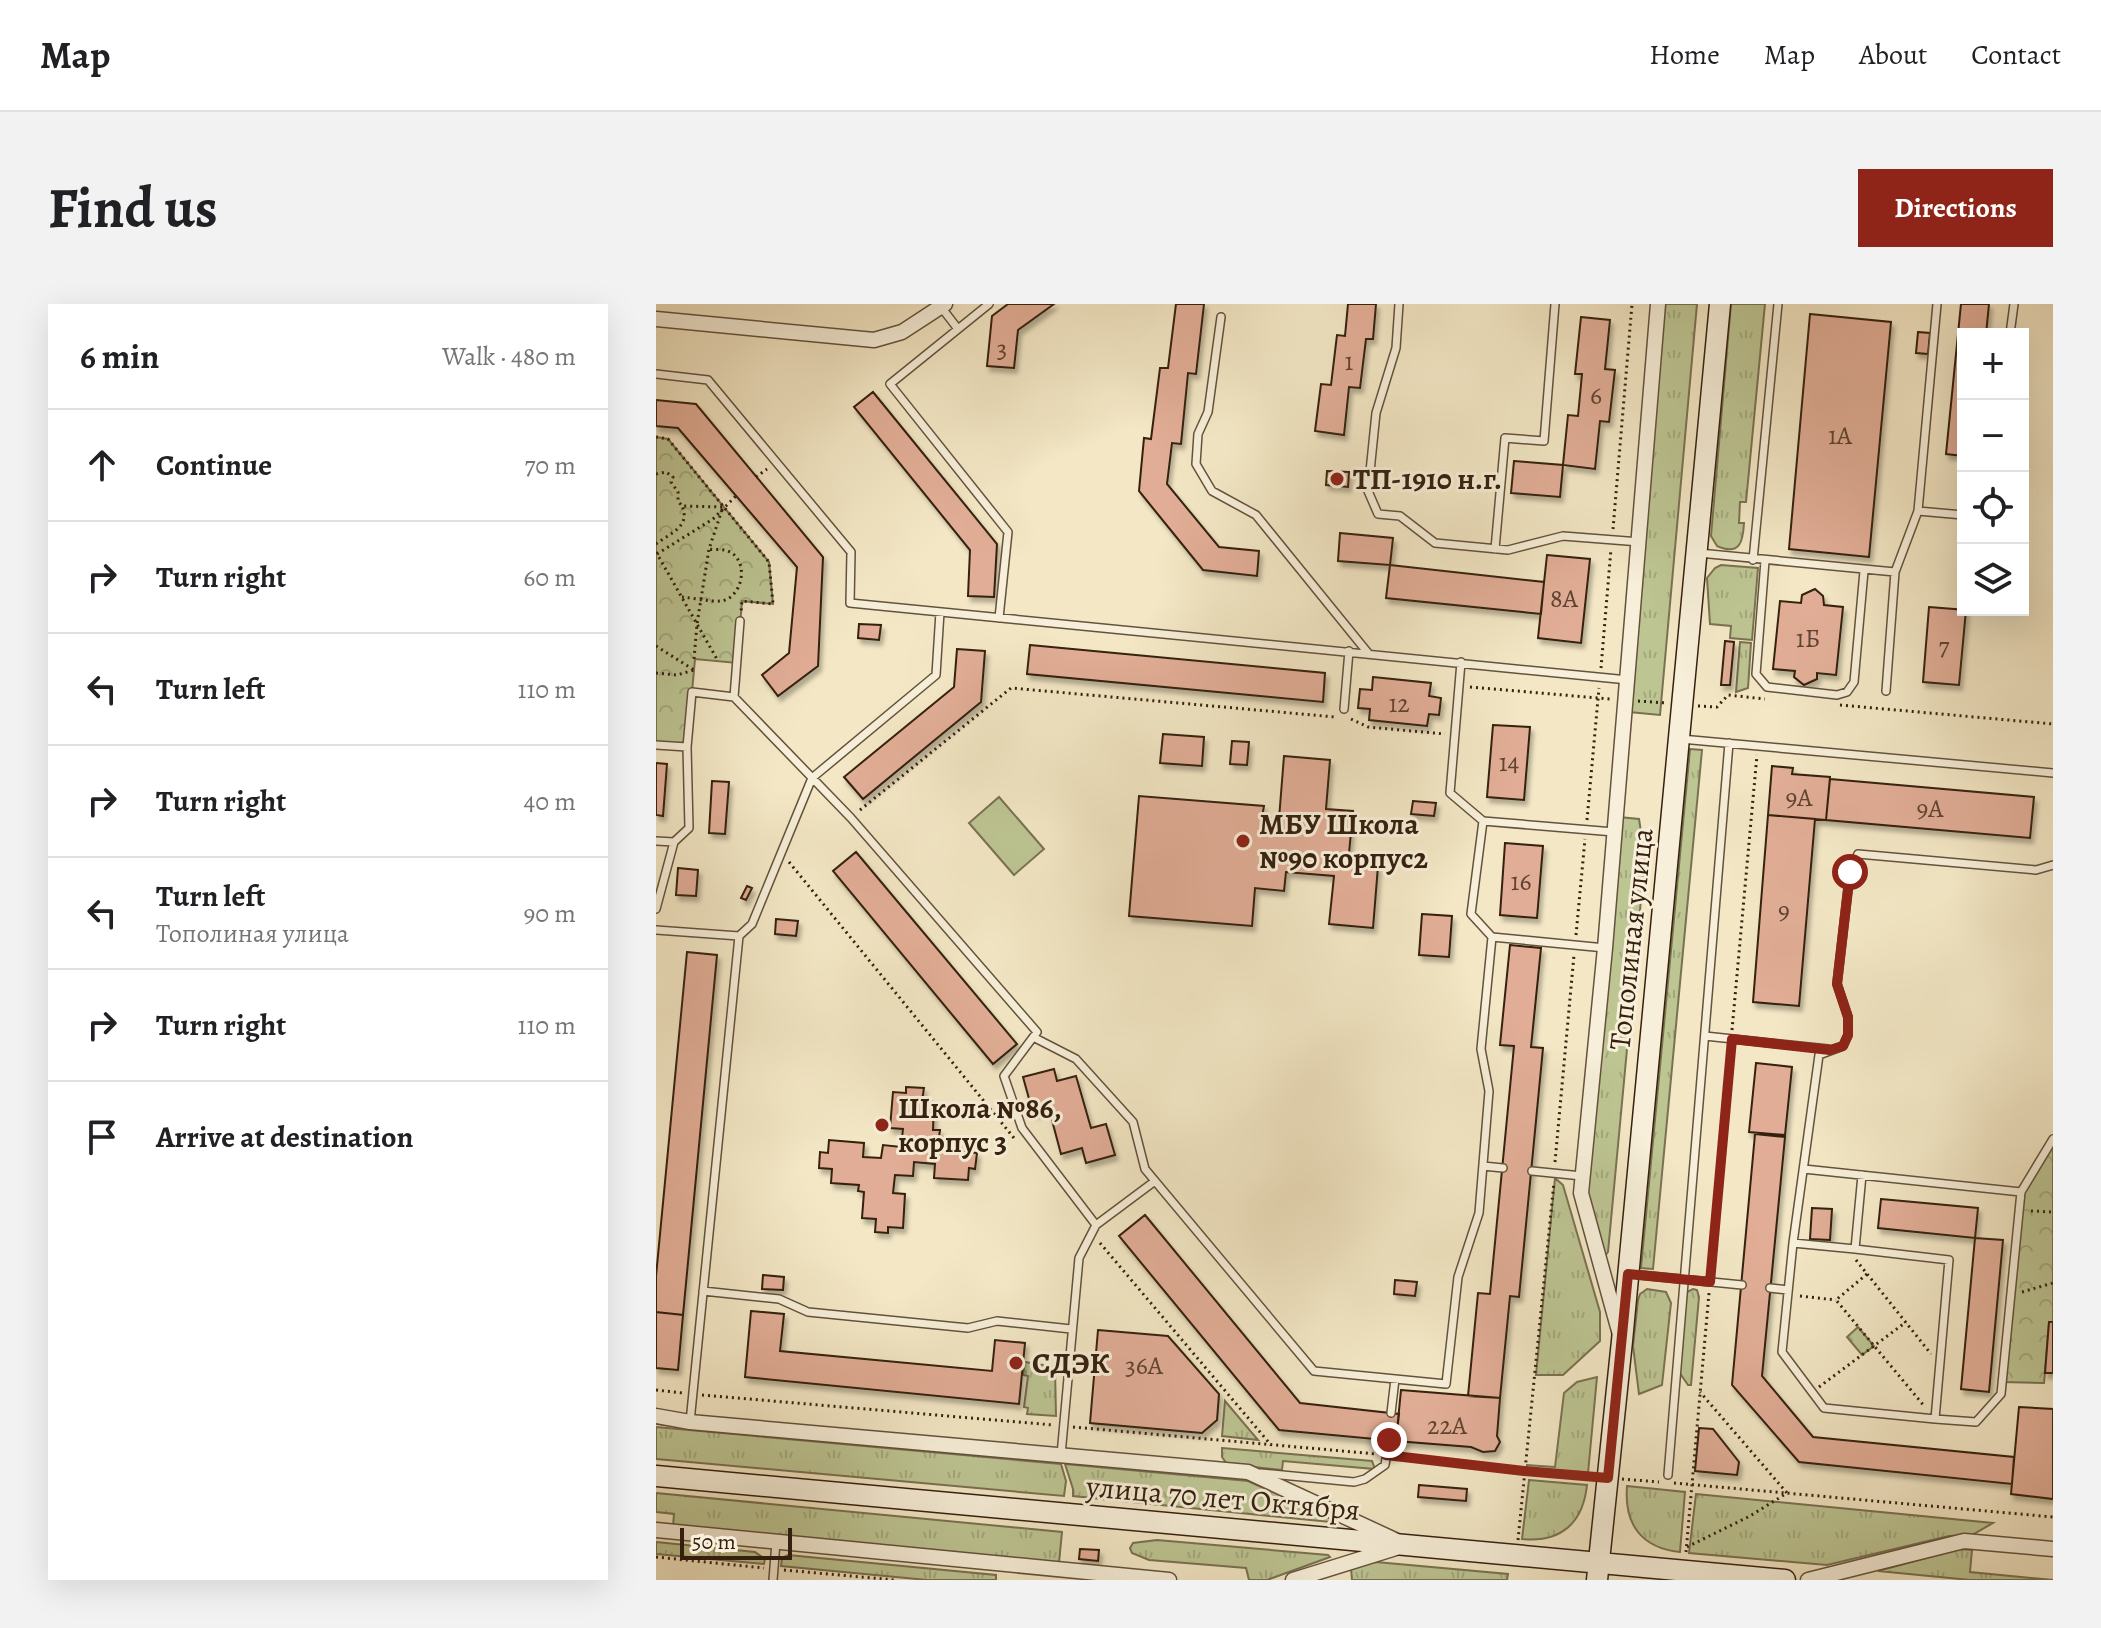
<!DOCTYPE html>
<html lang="en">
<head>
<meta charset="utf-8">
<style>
	:root { --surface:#fff; --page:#f2f2f2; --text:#202124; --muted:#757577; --line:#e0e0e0; --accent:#8f2418 }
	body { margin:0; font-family:Alegreya,serif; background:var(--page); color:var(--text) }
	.controls { position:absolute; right:24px; top:24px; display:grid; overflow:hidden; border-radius:0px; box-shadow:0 8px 32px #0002 }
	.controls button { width:72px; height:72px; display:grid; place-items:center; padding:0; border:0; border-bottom:2px solid var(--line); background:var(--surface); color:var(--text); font:40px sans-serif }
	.scale { position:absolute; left:24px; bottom:20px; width:112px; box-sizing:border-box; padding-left:8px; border:4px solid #35200f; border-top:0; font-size:22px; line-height:28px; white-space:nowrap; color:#35200f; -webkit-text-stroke:6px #f7efd9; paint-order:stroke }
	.stop { position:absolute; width:24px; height:24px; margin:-18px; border:6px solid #8f2418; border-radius:50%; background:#fff }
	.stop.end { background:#8f2418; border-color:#fff; box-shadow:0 2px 8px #0008 }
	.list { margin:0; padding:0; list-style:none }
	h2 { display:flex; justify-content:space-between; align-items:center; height:104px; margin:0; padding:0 32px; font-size:34px }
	h2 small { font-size:26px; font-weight:400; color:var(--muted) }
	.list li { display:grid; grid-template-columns:52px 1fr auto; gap:24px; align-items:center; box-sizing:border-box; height:112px; padding:0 32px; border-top:2px solid var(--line) }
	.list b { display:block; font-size:30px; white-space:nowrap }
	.list p { margin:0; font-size:26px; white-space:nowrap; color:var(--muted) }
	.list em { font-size:26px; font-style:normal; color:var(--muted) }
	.icon { flex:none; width:44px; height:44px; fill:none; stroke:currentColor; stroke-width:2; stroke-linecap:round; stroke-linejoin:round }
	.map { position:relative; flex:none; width:1397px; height:1276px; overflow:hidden; border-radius:0px }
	header { display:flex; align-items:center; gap:48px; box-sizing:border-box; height:112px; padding:0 40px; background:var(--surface); border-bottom:2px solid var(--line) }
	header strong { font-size:38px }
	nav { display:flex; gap:44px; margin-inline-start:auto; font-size:28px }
	.intro { display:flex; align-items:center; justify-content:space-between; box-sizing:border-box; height:192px; padding:0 48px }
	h1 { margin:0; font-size:56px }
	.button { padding:20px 36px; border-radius:0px; background:var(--accent); color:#fff; font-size:28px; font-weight:700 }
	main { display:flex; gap:48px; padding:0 48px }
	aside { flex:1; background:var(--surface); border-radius:0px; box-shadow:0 8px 32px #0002 }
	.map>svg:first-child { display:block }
</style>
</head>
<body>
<header>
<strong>Map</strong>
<nav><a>Home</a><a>Map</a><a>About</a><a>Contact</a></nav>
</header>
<div class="intro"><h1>Find us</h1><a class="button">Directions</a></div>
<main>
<aside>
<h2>6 min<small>Walk · 480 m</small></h2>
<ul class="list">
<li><svg class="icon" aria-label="ahead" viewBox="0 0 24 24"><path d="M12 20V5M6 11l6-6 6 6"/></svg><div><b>Continue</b></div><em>70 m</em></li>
<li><svg class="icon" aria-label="right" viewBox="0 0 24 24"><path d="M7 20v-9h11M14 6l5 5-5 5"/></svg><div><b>Turn right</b></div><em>60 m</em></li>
<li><svg class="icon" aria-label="left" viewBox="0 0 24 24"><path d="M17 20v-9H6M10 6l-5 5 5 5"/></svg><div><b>Turn left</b></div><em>110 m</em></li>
<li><svg class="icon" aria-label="right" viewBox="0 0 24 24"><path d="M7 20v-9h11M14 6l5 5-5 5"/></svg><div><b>Turn right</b></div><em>40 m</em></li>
<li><svg class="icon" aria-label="left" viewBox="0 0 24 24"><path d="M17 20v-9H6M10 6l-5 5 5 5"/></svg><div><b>Turn left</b><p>Тополиная улица</p></div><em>90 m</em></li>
<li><svg class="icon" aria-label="right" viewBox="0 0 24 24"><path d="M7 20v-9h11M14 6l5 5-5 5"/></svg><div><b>Turn right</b></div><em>110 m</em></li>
<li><svg class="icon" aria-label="arrive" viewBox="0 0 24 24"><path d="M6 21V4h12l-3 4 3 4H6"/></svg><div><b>Arrive at destination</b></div></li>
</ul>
</aside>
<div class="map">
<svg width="1397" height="1276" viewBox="0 0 1397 1276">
	<defs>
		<pattern id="grass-tufts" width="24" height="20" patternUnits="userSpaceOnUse" patternTransform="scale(2)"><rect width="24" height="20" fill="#bdc593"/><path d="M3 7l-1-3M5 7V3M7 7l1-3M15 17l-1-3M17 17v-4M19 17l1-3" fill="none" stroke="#a3a97e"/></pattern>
		<pattern id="park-crowns" width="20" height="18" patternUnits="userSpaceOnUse" patternTransform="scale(2)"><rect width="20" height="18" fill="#bdc593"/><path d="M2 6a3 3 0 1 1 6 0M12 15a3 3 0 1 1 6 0" fill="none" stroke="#a3a97e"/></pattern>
		<filter id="shadow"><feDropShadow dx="3" dy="5" stdDeviation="2" flood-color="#0004"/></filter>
	</defs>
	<rect width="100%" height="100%" fill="#f3e7c5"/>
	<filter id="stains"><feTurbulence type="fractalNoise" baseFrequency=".0025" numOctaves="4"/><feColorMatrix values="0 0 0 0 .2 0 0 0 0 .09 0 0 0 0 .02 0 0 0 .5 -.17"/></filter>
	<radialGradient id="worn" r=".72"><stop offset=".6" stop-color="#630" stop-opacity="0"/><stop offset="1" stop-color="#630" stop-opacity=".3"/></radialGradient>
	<path fill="url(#grass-tufts)" stroke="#797251" stroke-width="2" d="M1009,0H1041L1004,411L973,408Z
		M1075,0H1109L1090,198H1084L1083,219H1088C1087,238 1084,252 1061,242L1055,232Z
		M1065,261L1102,264L1096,336L1074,334L1075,322L1054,320L1051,274L1059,264Z
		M1084,338L1095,339L1092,384L1080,388Z
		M1034,445L1046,446L997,965L985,964Z
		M963,513L983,515L989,553L952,948L949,952L927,887Z
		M899,874L907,881L944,1008V1037L907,1071H880Z
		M991,985L1010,988L1015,999L1006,1081L983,1090L977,1042L982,996L984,990Z
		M1037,985L1041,986L1043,993L1035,1081H1032L1021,1065L1031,988Z
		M369,1058L399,1063L400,1112L371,1110L372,1104L368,1103L372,1072L367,1071Z
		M941,1073L932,1169L871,1164V1161L899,1163L908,1089L921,1078Z
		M569,1097L602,1136L566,1132Z
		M0,1123L405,1160L410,1177L408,1192L0,1155Z
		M566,1144L716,1157L719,1165L627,1157L626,1166L571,1160L566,1153Z
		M409,1160L592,1177L674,1214V1218L417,1192V1185Z
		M873,1176L931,1181C927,1219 905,1239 866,1235Z
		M971,1182L1029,1188L1024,1248C985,1244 968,1220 971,1182Z
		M0,1189L406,1228L403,1259L17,1222L18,1210L0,1208Z
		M1040,1190L1337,1219L1316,1231L1293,1232L1171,1261L1033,1249Z
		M501,1236L672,1251L674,1253L611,1276H593L590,1264L493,1256L476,1249L474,1244L477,1239Z
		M0,1238L99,1248L109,1255L108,1260L0,1250Z
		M1303,1245L1316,1246L1314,1268L1397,1276H1314L1222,1267Z
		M132,1251L340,1271V1276H271L125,1262L126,1254Z
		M720,1258L852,1270L851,1276H696L695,1264Z"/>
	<path fill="url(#park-crowns)" stroke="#797251" stroke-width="2" d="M0,133L12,135L113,258L117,300L86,297L81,359L39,355L31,443L0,441Z
		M1397,835V1018L1393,1019L1388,1079L1347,1078L1365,888Z
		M1202,1023L1218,1042L1206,1051L1191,1033Z"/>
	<path fill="#bdc593" stroke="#797251" stroke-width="2" d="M343,493L388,545L358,571L313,519Z"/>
	<path fill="#e1ad96" stroke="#35200f" stroke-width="2" filter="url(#shadow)" d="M352,0H398L362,26L358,64L331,62L336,12Z
		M520,0H548L540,70L532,69L525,140L516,139L511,180L563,243L603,247L601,272L547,266L483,187L488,134L495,135L504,64H512Z
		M692,0H720L717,35H710L704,84L693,83L688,131L659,127L665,80L675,81L681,31L689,32Z
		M1305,0H1333L1330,30H1307V152L1290,150Z
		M1154,10L1235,18L1213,253L1133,245Z
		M925,13L954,16L949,65L959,66L953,118L944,117L939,165L907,161L912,111L922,112L926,70H919Z
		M1262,28L1274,29L1272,50L1260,49Z
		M217,88L341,240L338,293L312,292L314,246L198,103Z
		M0,96L40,100L167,253L162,362L122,392L106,371L133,349L141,263L22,124L0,122Z
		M858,157L907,161L904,193L855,189Z
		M671,167L693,168L692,183L670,181Z
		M684,229L737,234L734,261L682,257Z
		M891,251L934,255L925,339L882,334Z
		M734,261L888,278L885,310L730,294Z
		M1159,285L1167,292L1168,301L1187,303L1180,371L1161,369V375L1148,381L1138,373L1139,367L1117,365L1124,297L1145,299L1146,291Z
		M1273,303L1310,306L1303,381L1267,378Z
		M203,320L225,321L223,336L202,334Z
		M1069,337L1078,338L1074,381H1065Z
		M374,341L669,369L667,398L371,370Z
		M301,345L329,347L325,398L207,495L188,473L298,383Z
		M717,373L775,379L773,392L785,394L783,411L773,410L771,422L713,416L714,405L702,404L704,385L716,386Z
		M837,421L874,423L868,496L831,493Z
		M507,430L548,433L546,462L504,459Z
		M576,437L593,438L591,461L574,460Z
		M628,452L674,456L670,505L697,507L692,560L722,562L717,624L673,620L678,572L630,568L628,587L599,584L596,622L473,612L483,492L608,502L606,513L623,515Z
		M0,459L11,460L7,512L0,511Z
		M1116,462L1137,464L1136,470L1174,473L1170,516L1112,511Z
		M1174,475L1378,493L1374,534L1170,516Z
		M56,477L73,478L69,530L53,529Z
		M757,497L780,499L778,512L755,510Z
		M1112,511L1159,515L1143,702L1097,698Z
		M849,539L887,542L881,614L844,611Z
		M200,548L361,740L337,760L177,567Z
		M22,564L42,566L40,592L20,591Z
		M91,582L96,584L90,596L85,594Z
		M766,610L796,612L793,653L763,651Z
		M120,615L142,617L140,632L119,630Z
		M854,641L885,644L875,743L887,744L863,993L854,992L844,1094L812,1092L822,989L834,990L858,742L844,741Z
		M31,648L61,651L27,1011L0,1008V972Z
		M1100,759L1136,763L1129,831L1093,828Z
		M398,765L401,777L420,772L435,824L450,820L459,851L430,859L426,844L405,850L393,805L377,809L367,773Z
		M250,783L268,784L266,797L278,798L277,826H284L283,833L310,835L309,848L321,849L319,865L313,864L312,876L278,874L279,860L258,858L257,872L239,871L237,889L249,890L247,924L232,923V929L219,928L220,915L206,914L208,888L202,887L203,881L175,879L176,865L163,864L164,848L172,849L173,836L208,839L207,853L225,854L227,841L245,843L247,825L234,824L237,788L250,789Z
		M1099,830L1129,833L1106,1072L1157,1133L1358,1153L1356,1180L1143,1158L1076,1081Z
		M1225,895L1322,904L1319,934L1222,924Z
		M1156,904L1176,905L1174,936L1154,935Z
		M489,911L644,1099L743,1110L740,1137L623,1126L463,932Z
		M1319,934L1347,936L1333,1088L1305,1085Z
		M107,971L128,973L127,986L106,985Z
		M739,976L761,978L759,992L738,990Z
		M95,1007L128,1010L124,1047L336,1067L339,1036L369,1039L363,1100L89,1073Z
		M0,1008L27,1011L22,1066L0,1064Z
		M1393,1018H1397V1069H1389Z
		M442,1026L512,1032L563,1090L561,1116L546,1129L434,1119Z
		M745,1086L844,1094L841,1132L844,1138L839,1147L827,1148L815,1143L740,1137Z
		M1363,1103L1397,1105V1195L1355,1190Z
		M1043,1124L1057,1125L1083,1158L1081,1171L1039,1167Z
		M763,1181L811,1185L810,1197L762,1193Z
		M424,1245L443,1246L442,1257L423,1255Z"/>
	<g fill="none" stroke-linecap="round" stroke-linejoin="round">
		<defs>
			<path id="service" d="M333,0L234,80L352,228L343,314
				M743,0L740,44L720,109L712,187L722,210L744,212L779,239L852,246L907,232L984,238
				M285,3L302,25
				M565,13L552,108L542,130L540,160L556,187L600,211L712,349
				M1354,30L1358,0
				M0,70L52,76L195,248L194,299L972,376
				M1262,207L1307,211
				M839,245L849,134L888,137L899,0
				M1043,249L1239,268L1262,207L1281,0
				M1097,256L1122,0
				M1109,257L1100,370L1111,383L1181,391L1191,388L1198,378L1208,267
				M805,358L794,489L827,517L958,528
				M1230,387L1239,268
				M78,393L84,317
				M688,405L693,347
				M1025,435L1397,469
				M0,441L31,443
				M0,537L18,538
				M0,605L18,538L33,524L31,443L36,388L78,393L195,514L381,728L348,772L366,824L440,921L423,954L405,1151
				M0,626L83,632
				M836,633L949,644
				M1049,732L1172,745
				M379,734L420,755L477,818L489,865L499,877L440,921
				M827,862L847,864
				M1148,865L1365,888
				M876,867L926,872
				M1206,871L1199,945L1293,956L1279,1115L1168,1104L1126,1048L1137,939L1163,751L1187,742L1192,731V713L1181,680L1194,568L1202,550L1380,566L1397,561
				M499,877L658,1067L790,1080L802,973L823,909L833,787L825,745L836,633L815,610L827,517
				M1137,939L1199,945
				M975,970L1086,981
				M1114,984L1132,986
				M47,987L123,995L152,1008L312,1024L341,1017L415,1025
				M735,1109L739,1075
				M1279,1115L1320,1118L1345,1090L1365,888L1397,835
				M34,1118L83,632L96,620L156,474L280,371L284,308
				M605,1169L698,1178L709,1175L729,1161L733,1136
				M1012,1171L1073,439
				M117,1276L120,1238"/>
			<path id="minor" d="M0,15L218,36L246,28L289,0
				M963,1027L925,889L949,644L1002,0
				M0,1112L34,1118L592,1168L739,1236
				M0,1226L513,1276
				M637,1276L740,1244
				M1152,1276L1308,1237L1397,1245"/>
			<path id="secondary" d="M0,1172L1129,1276
				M941,1276L966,1037L1064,0"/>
		</defs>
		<use href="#service" stroke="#64523c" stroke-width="10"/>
		<use href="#minor" stroke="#64523c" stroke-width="17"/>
		<use href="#secondary" stroke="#35200f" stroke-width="23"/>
		<path stroke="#35200f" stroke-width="3" stroke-dasharray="2 4" stroke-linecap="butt" d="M0,133L12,135L113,258L117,300L86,297L85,308
			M0,170L10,168L17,173L15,178L22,188V197L26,202L67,203L53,245L41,320L38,355
			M100,173L111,165
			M957,225L976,0
			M0,240C14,229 35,223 26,202
			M0,248L62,357
			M1,250L57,215L80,192
			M26,293C38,294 53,298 65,297C87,294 94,256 72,247C67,245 58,246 53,245
			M0,342L38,366
			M945,364L955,245
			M0,369L21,371L38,366
			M814,383L954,395
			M982,397L1010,399
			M1184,401L1397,420
			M1042,402L1061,403L1072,391L1109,395
			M695,415L712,423L789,430
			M204,506L355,384L679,413
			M931,516L943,384
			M133,558L358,834
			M920,631L929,535
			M1076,726L1101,451
			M899,858L918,651
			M1375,907L1397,908
			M444,939L615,1141
			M1200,956L1275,1050
			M1055,969L1075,746
			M1211,970L1180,996L1269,1103
			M1366,988L1397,979
			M1144,992L1180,996
			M1163,1083L1250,1018
			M0,1086L27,1089
			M46,1091L397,1121
			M417,1123L720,1150
			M740,1152L935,1173
			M966,1175L1003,1178
			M1018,1179L1397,1213
			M862,1236L898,878
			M1031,1243L1094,1212L1131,1189L1044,1088
			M1030,1248L1053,989
			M0,1253L108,1264
			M128,1266L239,1276"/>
		<use href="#service" stroke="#f7efd9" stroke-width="7"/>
		<use href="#minor" stroke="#f7efd9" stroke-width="14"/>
		<use href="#secondary" stroke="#f7efd9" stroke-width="20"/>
	</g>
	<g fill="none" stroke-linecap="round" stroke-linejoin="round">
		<path stroke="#8f2418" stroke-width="10" d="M733,1136L730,1151L868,1167L952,1174L972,970L1054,978L1076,735L1174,746L1187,742L1192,731V713L1181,680L1194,568"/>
	</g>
	<g fill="#8f2418" stroke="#f7efd9" stroke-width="3">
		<circle cx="681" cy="175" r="8"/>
		<circle cx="587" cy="537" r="8"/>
		<circle cx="226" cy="821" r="8"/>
		<circle cx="360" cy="1059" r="8"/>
	</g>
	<g text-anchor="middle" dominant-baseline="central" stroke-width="6" stroke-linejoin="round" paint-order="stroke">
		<g font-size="26" fill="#604331">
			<text x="346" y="44">3</text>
			<text x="693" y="57">1</text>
			<text x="940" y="91">6</text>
			<text x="1184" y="131">1А</text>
			<text x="908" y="294">8А</text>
			<text x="1152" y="334">1Б</text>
			<text x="1288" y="342">7</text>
			<text x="743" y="399">12</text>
			<text x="853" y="458">14</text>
			<text x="1143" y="493">9А</text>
			<text x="1274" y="504">9А</text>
			<text x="865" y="577">16</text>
			<text x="1128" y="606">9</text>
			<text x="488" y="1061">36А</text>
			<text x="791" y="1121">22А</text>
		</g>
		<g font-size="30" font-weight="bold" fill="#35200f" stroke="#f7efd9" text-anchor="start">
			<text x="697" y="175">ТП-1910 н.г.</text>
			<text x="603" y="520">МБУ Школа<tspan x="603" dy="34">№90 корпус2</tspan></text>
			<text x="242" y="804">Школа №86,<tspan x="242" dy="34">корпус 3</tspan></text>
			<text x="376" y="1059">СДЭК</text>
		</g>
		<g font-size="30" fill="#35200f" stroke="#f7efd9">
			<text transform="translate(975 635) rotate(-84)">Тополиная улица</text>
			<text transform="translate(567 1194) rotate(5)">улица 70 лет Октября</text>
		</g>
	</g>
	<rect width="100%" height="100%" filter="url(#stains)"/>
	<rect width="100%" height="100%" fill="url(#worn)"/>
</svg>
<div class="controls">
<button>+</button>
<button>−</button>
<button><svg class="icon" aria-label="locate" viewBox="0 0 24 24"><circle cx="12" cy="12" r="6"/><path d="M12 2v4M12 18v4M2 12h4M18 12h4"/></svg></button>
<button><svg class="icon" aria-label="layers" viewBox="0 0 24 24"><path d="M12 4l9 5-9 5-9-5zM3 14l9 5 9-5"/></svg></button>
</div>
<div class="scale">50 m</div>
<div class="stop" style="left:1194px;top:568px"></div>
<div class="stop end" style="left:733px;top:1136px"></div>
</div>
</main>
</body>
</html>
